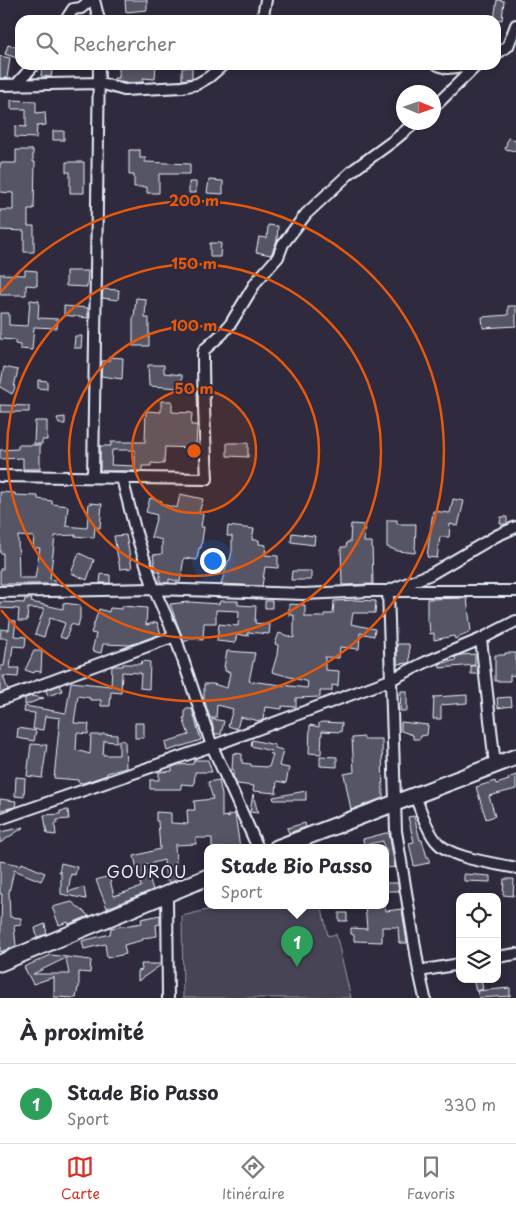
<!DOCTYPE html>
<html lang="fr">
<head>
<meta charset="utf-8">
<style>
	:root { --surface:#fff; --page:#f2f2f3; --text:#2b2b33; --muted:#7c7c81; --line:#e1e1e2; --accent:#d93025 }
	body { margin:0; font-family:"Playpen Sans",sans-serif; background:var(--page); color:var(--text) }
	.controls { position:absolute; right:15px; bottom:15px; display:grid; overflow:hidden; border-radius:10px; box-shadow:0 2px 8px #0003 }
	.controls button { width:45px; height:45px; display:grid; place-items:center; padding:0; border:0; border-bottom:1px solid var(--line); background:var(--surface); color:var(--text); font:25px sans-serif }
	.compass { position:absolute; left:396px; top:85px; width:45px; height:45px; border-radius:50%; background:var(--surface); box-shadow:0 2px 8px #0003; rotate:92deg }
	.you { position:absolute; left:212px; top:560px; width:18px; height:18px; margin:-12px; border:4px solid #fff; border-radius:50%; background:#1a73e8; box-shadow:0 0 0 8px #1a73e833 }
	.badge { display:grid; place-items:center; width:32px; height:32px; border-radius:50%; background:var(--accent); color:#fff; font-size:16px; font-weight:700 }
	.pin { position:absolute; translate:-50% -41px; filter:drop-shadow(0 1px 2px #0008) }
	.pin::after { content:''; position:absolute; top:26px; width:18px; height:15px; background:inherit; clip-path:polygon(0 0,100% 0,50% 100%) }
	.popup { position:absolute; left:204px; top:844px; width:185px; height:65px; box-sizing:border-box; display:grid; place-content:center; border-radius:10px; background:var(--surface); filter:drop-shadow(0 1px 4px #0005); font-size:16px; white-space:nowrap; color:var(--muted) }
	.popup b { font-size:19px; color:var(--text) }
	.popup::after { content:''; position:absolute; left:50%; top:100%; margin-left:-10px; border:10px solid transparent; border-top-color:var(--surface) }
	.list { margin:0; padding:0; list-style:none }
	h2 { display:flex; justify-content:space-between; align-items:center; height:65px; margin:0; padding:0 20px; font-size:21px }
	h2 small { font-size:16px; font-weight:400; color:var(--muted) }
	.list li { display:grid; grid-template-columns:32px 1fr auto; gap:15px; align-items:center; box-sizing:border-box; height:80px; padding:0 20px; border-top:1px solid var(--line) }
	.list b { display:block; font-size:19px; white-space:nowrap }
	.list p { margin:0; font-size:16px; white-space:nowrap; color:var(--muted) }
	.list em { font-size:16px; font-style:normal; color:var(--muted) }
	.icon { flex:none; width:28px; height:28px; fill:none; stroke:currentColor; stroke-width:2; stroke-linecap:round; stroke-linejoin:round }
	.map { position:relative; flex:none; width:516px; height:998px; overflow:hidden }
	.search { position:absolute; background:var(--surface); box-shadow:0 2px 8px #0003; left:15px; right:15px; top:15px; height:55px; display:flex; align-items:center; gap:12px; box-sizing:border-box; padding:0 18px; border-radius:15px; color:var(--muted); font-size:19px }
	.sheet { height:145px; background:var(--surface) }
	nav { display:flex; justify-content:space-around; align-items:center; box-sizing:border-box; height:70px; border-top:1px solid var(--line); background:var(--surface); font-size:14px; color:var(--muted) }
	nav a { display:grid; justify-items:center; gap:2px }
	nav .on { color:var(--accent) }
	.map>svg:first-child { display:block }
</style>
</head>
<body>
<div class="map">
<svg width="516" height="998" viewBox="0 0 516 998">
	<rect width="100%" height="100%" fill="#2f2a3d"/>
	<filter id="ink" filterUnits="userSpaceOnUse"><feTurbulence type="fractalNoise" baseFrequency=".02" numOctaves="2"/><feDisplacementMap in="SourceGraphic" scale="10" xChannelSelector="R" yChannelSelector="G"/><feConvolveMatrix kernelMatrix="1 2 1 2 8 2 1 2 1" color-interpolation-filters="sRGB"/></filter>
	<g filter="url(#ink)">
		<path fill="#464455" stroke="#979aa6" d="M223,906H330L322,908L328,936L336,934L351,998H183L182,916Z"/>
		<path fill="#575565" stroke="#e8f1f8" fill-rule="evenodd" d="M125,0H147V10L126,12Z
			M497,0L504,1L502,20L494,19Z
			M8,45L20,48V59L5,54Z
			M0,56L10,58L7,78H0Z
			M42,65H53L51,77L41,76Z
			M119,65H156L155,79L143,78V82L125,83L114,80V78H119Z
			M192,67V78L182,80V68Z
			M11,100L36,101V113L45,112L46,125L37,126L36,138L15,137V126L26,127V109H11Z
			M53,131H64V140H53Z
			M508,138L516,140V151L505,149Z
			M16,150H33V162H35L34,209H28V226H34V252H24V231L0,230V210H13V193L0,192V163H16Z
			M129,150H140V158H146L145,162L190,164V174H159V193H147V187H134V175H129Z
			M66,162H84V193H70V172H66Z
			M209,180L223,181V194L207,193Z
			M189,182H196V193H189Z
			M268,225L278,226L277,240L271,255L256,252L259,237L267,238Z
			M210,243H221L220,257H210Z
			M25,270L37,271V286L26,285V295H0V274L25,275Z
			M66,271H88L87,287L66,286Z
			M103,289L119,290L118,300L102,298Z
			M136,298L146,299L145,318H149V346H133V318H134Z
			M30,300L39,301L38,318L58,319L57,328L34,327L32,350L20,349V345L15,344V340L0,339V313H9V325L28,326Z
			M64,306L88,308V318L64,315Z
			M508,306H516V326L483,328L482,317L508,315Z
			M75,336H82L81,348H74Z
			M109,357L123,358L122,379L101,376L102,361H109Z
			M148,365H164V373L182,375V388L149,386Z
			M4,367L18,370L14,387L15,388L12,394L0,387Z
			M38,380L47,381V389L38,388Z
			M161,401H172V412L192,413L191,425H197L196,448L165,447L164,464L151,463V466H142V471H100V446H111V442H145L146,411L161,412ZM112,450H135V466L111,465Z
			M0,405L29,406V412H0Z
			M65,417V424H59L57,418Z
			M35,421H47V440H42V444H34Z
			M227,443H248V457L227,456Z
			M18,445H40V469H23V458L0,459V450L18,449Z
			M0,492L15,493V495L38,496V499L52,501V504L68,506L66,526L87,528L89,503L102,504L100,528L95,527L94,538L75,536L76,535L55,536L50,579L55,580V584H0V569H3V553H0ZM18,536L34,537L33,548H40L35,578H19Z
			M180,494L203,499L199,513L203,514L201,527H204L201,548H199L197,560L184,558L180,582L169,579V583L160,582V571H156L153,555L162,554V540L151,537L157,515L146,512L150,498L162,501L161,504L177,508Z
			M453,499L464,501L458,526L450,524L449,537H440L437,558L427,557L433,511L450,513Z
			M501,517H507V524H500Z
			M387,520H397V524H416L415,553L398,551L387,547Z
			M351,524L365,525L364,542H372L373,584L342,585L341,547H346L347,542H350Z
			M228,526L254,529L252,540H259V544L266,545L265,555L278,556V568L265,567L262,586L221,584L228,561L230,560L232,551V536H227Z
			M292,533L315,536L314,545L291,542Z
			M126,535L132,568L120,569L114,536Z
			M79,553L94,560L87,580L71,573Z
			M292,571H311V580H291Z
			M101,574L110,575V583H100Z
			M467,598L471,632L455,639L454,636L434,640V633L430,634L429,622L427,621V599Z
			M25,599H32L31,602L63,609V603L80,605V618L78,626L71,624L66,639L60,637L65,623L50,618L44,637L35,634L44,609L28,608L27,621H18L19,609L0,608V602L24,603Z
			M355,600L376,601L375,613H353L351,624L375,629L374,636L360,633L359,649L340,647L339,658L325,657V670L339,671L338,686L332,685V691H320V697L296,698V707L282,706V709L265,707L263,720L260,721L240,717L237,729L228,726L233,709L217,705L216,718H210L204,699V684H213L227,688L230,672L225,671V667H224L227,651L255,653L249,681L307,688L308,682L272,672L277,655L278,645L275,644L279,633L294,638V615H289V604L305,605V617H324V614H333L334,601Z
			M220,601H238V605L256,606L255,623L270,625L269,634L248,632V636L237,634L235,643L217,641L219,624L238,626L239,611L216,610V623H204L203,640L191,639L184,642L170,604L189,602L219,604Z
			M265,601H272V608H265Z
			M122,606L147,608L146,625L157,622L161,634L130,645L103,644L101,653L92,651L96,634L91,633L99,609L109,612L110,608L122,609Z
			M10,620L16,621L14,636L26,637L25,647L13,646L10,668H19L18,677L3,676L8,690L0,693V666H4L8,638H0L1,629L9,630Z
			M397,644H409L410,663L397,664Z
			M34,651H42L41,672L35,671L34,673L25,670Z
			M505,653H516V676L510,675V681H495V655H505Z
			M475,654V665L440,668L439,664L456,660L455,657L461,655Z
			M142,661L150,662L149,689L140,688L141,673L122,672L121,693L111,692L110,706H101V700H90V698L78,696L74,723L89,724L88,734L77,733L76,750L90,754L91,735H102V734L117,735V742L104,741L103,755H119V740L125,741L126,768L107,773V775L83,783L78,782V780L54,778L60,718L45,716L43,730L33,729L35,713L24,712L25,706L66,713L71,682L111,686L112,666H123V664H141Z
			M471,666H477L478,674H471Z
			M60,685L62,691L48,696L46,690Z
			M401,691H407V711H400Z
			M467,695V703L441,705V719H433L434,697Z
			M32,696L44,698L25,705V698Z
			M511,697L512,706L498,708L497,698Z
			M185,709H192L201,740L167,751L165,742L189,735L183,718H185Z
			M212,719L224,721L221,734H215L212,723Z
			M322,722L342,723L341,732L322,731L321,754L309,753L310,725L319,727V723Z
			M401,722L428,725L427,735L421,736L420,739H413V735L401,731Z
			M135,723H144V738H135Z
			M18,728L36,731L34,741L17,738Z
			M364,737V739H382L383,798L351,810L344,774L354,772L352,738Z
			M252,740L275,745V748L283,750L279,766L289,768L286,783L277,781L276,793L253,791L254,786L237,784L233,776L234,770H232L233,753L242,754V763L251,764V766L269,767L273,754H270L271,751L251,746Z
			M31,744L47,745L42,778L27,776Z
			M320,756L337,757V767L320,766Z
			M194,760H208L212,772H195L194,785L181,784V789H150V780H159V772L172,771V767L178,765L193,764Z
			M516,775V789L489,796L495,816L486,819L476,787L495,781L496,784L509,780L508,778Z
			M16,777L25,778L24,797L15,796Z
			M219,780L222,795V817L227,816L228,818V815L235,814L240,848H214L212,847V838H196V844L175,845L177,880L169,883L168,880L166,881L164,860L145,865L153,890L107,908L96,880L109,876L114,896L141,887L134,856L160,849L158,821H156V812L171,813V823L188,824L187,810H195L194,801L213,799L208,782Z
			M306,791V800H274L273,797Z
			M253,794L258,813L250,812Z
			M0,799L16,801L15,807L0,810Z
			M68,810L69,819L57,820V824H55L56,835L47,834L44,815L60,814V811Z
			M414,816L420,840H422L427,857H429V863L414,866L409,843L414,842L408,817Z
			M305,823L306,827L289,833L287,828Z
			M24,827L0,843V832Z
			M386,833H389L395,867L388,868L386,848H384L383,841L364,845L363,839Z
			M0,861L21,865L22,863L45,873L41,881L14,870L9,892L10,917L21,918V925L14,926L16,946L0,952L2,894H0Z
			M61,863L77,867L75,875L71,874L68,892L84,887L86,899L61,894V872H59Z
			M464,874L490,876V882L464,881Z
			M504,879H514L513,896L503,895Z
			M386,883H398L399,891H386Z
			M72,902L89,916L69,924L68,922L59,925L52,907Z
			M365,906H385L386,911L402,909L407,943H399L398,927H382V942L354,941V935L351,934V928L367,929Z
			M339,913H347V921H339Z
			M160,915V924L156,925L157,936L143,938V940L124,945L126,954L107,958L105,944L84,949L82,941L110,934L111,928L142,923L141,919Z
			M45,924L47,934L37,937L35,928Z
			M51,955L91,960L90,973L79,972V988H78L76,998L54,997V977L33,984L24,967ZM66,958L69,974H33Z
			M141,964H161V965L138,981V971L142,970Z
			M473,979H481L483,989L476,991Z
			M510,988V996L479,998L477,991Z"/>
		<g fill="none" stroke-linecap="round" stroke-linejoin="round">
			<defs>
				<path id="minor" d="M94,0L99,20
					M66,20L73,9L81,8L90,0
					M262,20L266,0
					M496,54L508,46L516,25
					M438,65L447,68L478,65
					M0,85L100,83L124,90L182,87L197,84L209,77L223,65
					M16,85L34,65
					M434,107L477,65
					M0,476L207,479C205,437 203,396 203,355L204,350L223,333L231,323L256,282L278,257L283,244L306,214L352,171L393,141L416,122
					M93,477L99,65
					M122,478L136,533L154,589L175,636L212,746L258,848
					M0,592L154,589L304,594L369,591H516
					M481,639L495,765
					M0,700L175,636
					M415,796C421,810 426,829 436,841C450,859 495,863 516,868
					M0,819L212,746L390,680L426,662L481,639L516,621
					M167,895L168,998
					M497,957L516,954
					M419,971L460,964
					M425,998L419,971L396,831L388,591L431,574L496,536L516,527"/>
				<path id="primary" d="M277,848L516,757
					M0,963L208,877"/>
			</defs>
			<use href="#minor" stroke="#e8f1f8" stroke-width="14"/>
			<use href="#primary" stroke="#e8f1f8" stroke-width="19"/>
			<use href="#minor" stroke="#2f2a3d" stroke-width="10"/>
			<use href="#primary" stroke="#2f2a3d" stroke-width="15"/>
		</g>
	</g>
	<circle cx="194" cy="451" r="62" fill="#e8590c" fill-opacity=".12"/>
	<g fill="none" stroke="#e8590c" stroke-width="2.5">
		<circle cx="194" cy="451" r="62"/>
		<circle cx="194" cy="451" r="125"/>
		<circle cx="194" cy="451" r="187"/>
		<path d="M1 292A250 250 0 1 1 1 610"/>
	</g>
	<g text-anchor="middle" dominant-baseline="central" stroke-width="4" stroke-linejoin="round" paint-order="stroke">
		<g font-size="16" letter-spacing="1" fill="#e8f1f8" stroke="#2f2a3d">
			<text x="147" y="871">GOUROU</text>
		</g>
	</g>
	<circle cx="194" cy="451" r="8" fill="#e8590c" stroke="#2f2a3d" stroke-width="2.5"/>
	<g font-size="15" text-anchor="middle" font-weight="bold" fill="#e8590c" stroke="#2f2a3d" stroke-width="4" stroke-linejoin="round" paint-order="stroke">
		<text x="194" y="206">200 m</text>
		<text x="194" y="269">150 m</text>
		<text x="194" y="331">100 m</text>
		<text x="194" y="394">50 m</text>
	</g>
</svg>
<div class="controls">
<button><svg class="icon" aria-label="locate" viewBox="0 0 24 24"><circle cx="12" cy="12" r="6"/><path d="M12 2v4M12 18v4M2 12h4M18 12h4"/></svg></button>
<button><svg class="icon" aria-label="layers" viewBox="0 0 24 24"><path d="M12 4l9 5-9 5-9-5zM3 14l9 5 9-5"/></svg></button>
</div>
<svg class="compass" viewBox="-18 -18 36 36"><path d="M0-13l5 13h-10z" fill="#e53935"/><path d="M0 13l5-13h-10z" fill="#7c7c81"/></svg>
<div class="you"></div>
<div class="pin badge" style="left:297px;top:967px;background:#2e9e5b">1</div>
<div class="popup"><b>Stade Bio Passo</b>Sport</div>
<div class="search"><svg class="icon" aria-label="search" viewBox="0 0 24 24"><circle cx="10" cy="10" r="6"/><path d="M15 15l6 6"/></svg>Rechercher</div>
</div>
<section class="sheet">
<h2>À proximité<small></small></h2>
<ul class="list">
<li><span class="badge" style="background:#2e9e5b">1</span><div><b>Stade Bio Passo</b><p>Sport</p></div><em>330 m</em></li>
</ul>
</section>
<nav>
<a class="on"><svg class="icon" aria-label="map" viewBox="0 0 24 24"><path d="M3 6l6-2 6 2 6-2v14l-6 2-6-2-6 2zM9 4v14M15 6v14"/></svg>Carte</a>
<a><svg class="icon" aria-label="directions" viewBox="0 0 24 24"><path d="M12 3l9 9-9 9-9-9zM9 14v-3h6M13 9l2 2-2 2"/></svg>Itinéraire</a>
<a><svg class="icon" aria-label="saved" viewBox="0 0 24 24"><path d="M7 4h10v16l-5-4-5 4z"/></svg>Favoris</a>
</nav>
</body>
</html>
